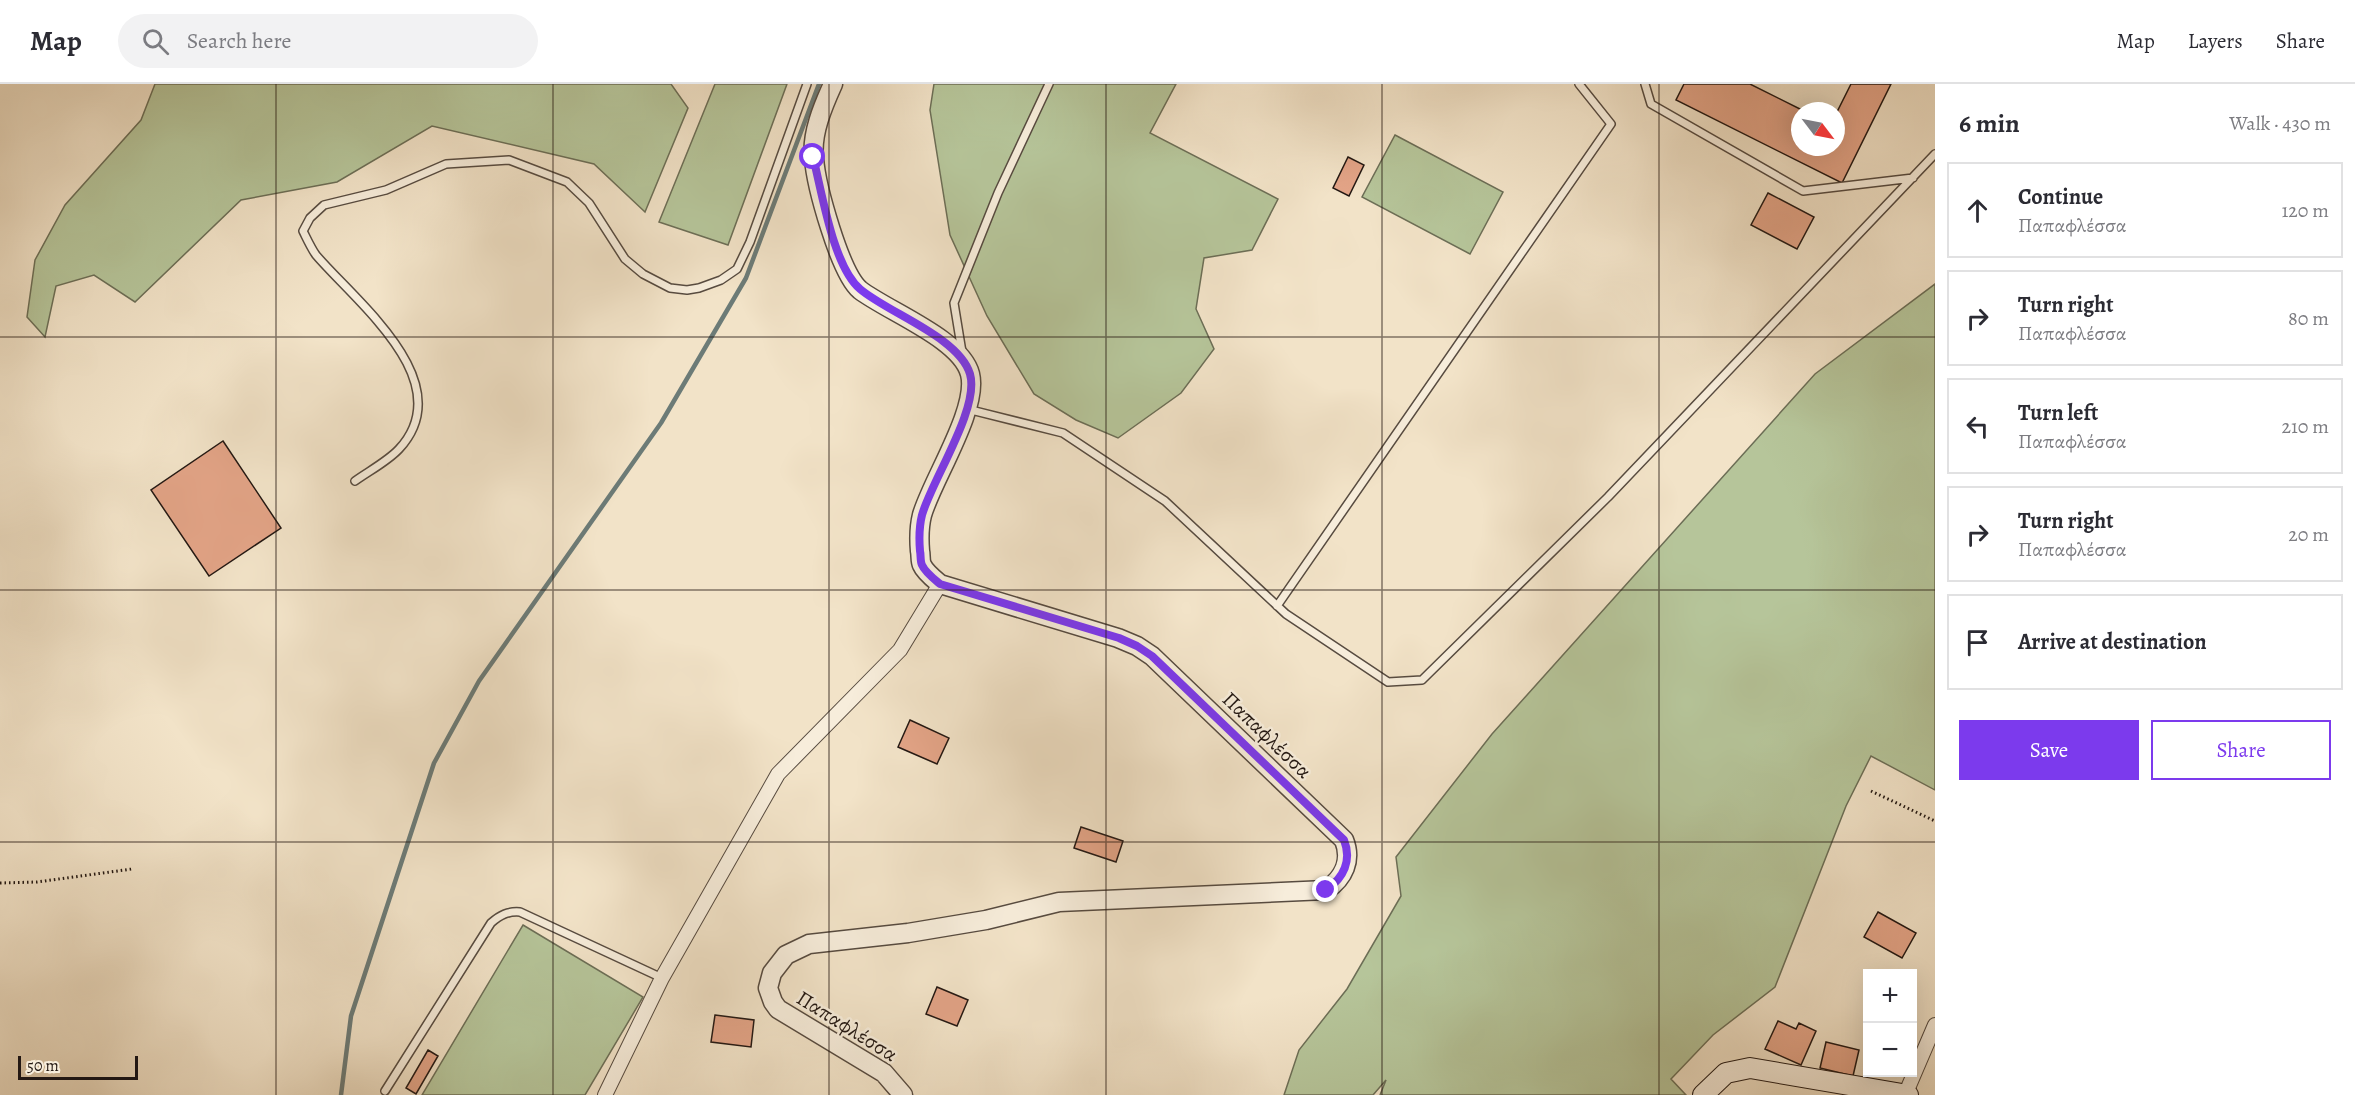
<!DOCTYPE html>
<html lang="en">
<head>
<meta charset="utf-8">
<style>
	:root { --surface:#fff; --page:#f2f2f3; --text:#2b2b33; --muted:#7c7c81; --line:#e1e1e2; --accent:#7c3aed }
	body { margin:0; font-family:Alegreya,serif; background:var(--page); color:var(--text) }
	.controls { position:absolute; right:18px; bottom:18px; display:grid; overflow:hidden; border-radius:0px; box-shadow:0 6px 24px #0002 }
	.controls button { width:54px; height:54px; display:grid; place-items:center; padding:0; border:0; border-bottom:2px solid var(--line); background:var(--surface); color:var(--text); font:30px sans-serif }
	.compass { position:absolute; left:1791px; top:18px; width:54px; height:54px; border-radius:50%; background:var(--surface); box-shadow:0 6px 24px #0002; rotate:122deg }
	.scale { position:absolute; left:18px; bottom:15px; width:120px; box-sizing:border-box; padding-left:6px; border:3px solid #231813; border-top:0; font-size:16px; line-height:21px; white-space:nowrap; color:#231813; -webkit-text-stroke:4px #f7eddb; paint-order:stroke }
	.stop { position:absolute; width:18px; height:18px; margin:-14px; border:4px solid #7c3aed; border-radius:50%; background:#fff }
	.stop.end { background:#7c3aed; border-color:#fff; box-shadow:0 2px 6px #0008 }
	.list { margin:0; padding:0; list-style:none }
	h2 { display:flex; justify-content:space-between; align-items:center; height:78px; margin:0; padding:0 24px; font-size:26px }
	h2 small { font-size:20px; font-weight:400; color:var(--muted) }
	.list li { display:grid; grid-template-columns:39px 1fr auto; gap:18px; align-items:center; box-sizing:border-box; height:96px; margin:0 12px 12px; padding:0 12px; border:2px solid var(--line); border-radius:0px }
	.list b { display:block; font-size:22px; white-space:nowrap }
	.list p { margin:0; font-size:20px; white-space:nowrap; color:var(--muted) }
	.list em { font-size:20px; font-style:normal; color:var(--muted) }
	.actions { display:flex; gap:12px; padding:18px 24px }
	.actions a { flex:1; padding:14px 0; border:2px solid var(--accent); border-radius:0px; text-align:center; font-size:21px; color:var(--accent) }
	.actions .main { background:var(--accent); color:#fff }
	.icon { flex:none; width:33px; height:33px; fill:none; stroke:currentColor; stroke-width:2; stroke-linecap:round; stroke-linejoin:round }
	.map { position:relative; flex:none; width:1935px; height:1011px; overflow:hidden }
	header { display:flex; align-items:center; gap:36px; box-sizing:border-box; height:84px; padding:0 30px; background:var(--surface); border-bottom:2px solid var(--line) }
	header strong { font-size:28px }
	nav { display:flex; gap:33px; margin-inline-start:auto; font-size:21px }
	.search { width:420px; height:54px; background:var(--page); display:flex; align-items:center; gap:15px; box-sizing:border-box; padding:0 21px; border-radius:33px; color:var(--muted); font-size:22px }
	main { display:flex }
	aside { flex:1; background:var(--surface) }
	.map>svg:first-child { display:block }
</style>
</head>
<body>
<header>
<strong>Map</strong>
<div class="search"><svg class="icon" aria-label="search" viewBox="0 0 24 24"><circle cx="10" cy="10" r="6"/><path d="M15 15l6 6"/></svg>Search here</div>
<nav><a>Map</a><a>Layers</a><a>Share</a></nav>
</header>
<main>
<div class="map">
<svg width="1935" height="1011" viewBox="0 0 1935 1011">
	<rect width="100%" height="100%" fill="#f2e3c8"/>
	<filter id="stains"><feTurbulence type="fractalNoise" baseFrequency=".00333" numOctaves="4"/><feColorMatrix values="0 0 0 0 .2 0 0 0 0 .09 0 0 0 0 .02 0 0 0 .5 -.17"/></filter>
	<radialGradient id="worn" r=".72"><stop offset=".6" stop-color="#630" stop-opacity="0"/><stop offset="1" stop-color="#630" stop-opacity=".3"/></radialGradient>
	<path fill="#b6c59a" stroke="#6c6e56" stroke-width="1.5" d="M155,0H671L688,24L645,128L594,80L432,42L337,98L241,116L135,218L94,191L56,202L45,253L27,233L35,176L65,121L141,36Z
		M715,0H787L728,161L659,138Z
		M934,0H1176L1150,49L1278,115L1252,166L1204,174L1196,225L1214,265L1181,309L1118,354L1076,336L1034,310L987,232L950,151L930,26Z
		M1395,51L1503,108L1470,170L1362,113Z
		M1935,200V706L1871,672L1846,722L1775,903L1713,951L1671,995L1686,1011H1380L1386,996L1373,1011H1284L1299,966L1347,905L1401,812L1396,773L1492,650L1815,290Z
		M523,841L643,913L585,1011H422Z"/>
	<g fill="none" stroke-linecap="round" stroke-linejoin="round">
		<path stroke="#6c7b77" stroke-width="4.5" d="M341,1011L351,932L434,679L479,597L661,339L746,194L819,0"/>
	</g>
	<path fill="#e3a487" stroke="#231813" stroke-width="1.5" d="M1684,0H1750L1804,27H1800V63H1836V30L1851,0H1891L1842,99L1676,16Z
		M1348,73L1364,81L1349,112L1333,104Z
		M1768,109L1814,133L1797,165L1751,141Z
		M223,357L281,444L209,492L151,406Z
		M910,636L949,654L937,680L898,663Z
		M1081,743L1123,757L1116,778L1074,764Z
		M1878,828L1916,849L1902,874L1864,853Z
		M937,903L968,916L957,942L926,930Z
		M715,931L754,936L751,963L711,958Z
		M1778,937L1796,945L1799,939L1816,947L1801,981L1765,965Z
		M1826,958L1859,966L1853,992L1820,984Z
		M428,966L438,972L416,1010L406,1004Z"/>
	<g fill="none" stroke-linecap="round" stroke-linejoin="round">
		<defs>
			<path id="service" d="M1645,0L1651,20L1803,107L1913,94
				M962,268L954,219L998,109L1049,0
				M967,325L1063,349L1165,417L1286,530L1388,598L1422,596L1608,413L1935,70
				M355,397C369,387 388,377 399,365C461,298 356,218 316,171C311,164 307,155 303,147L310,134L324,121L386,106L446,80L509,76L567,98L589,119L625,175L643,190L670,204L687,206L699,204L721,196L737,185L750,158L807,0
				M1277,522L1611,40L1579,0
				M385,1007L491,839C500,831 508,827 520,828L662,894"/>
			<path id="minor" d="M605,1011L662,894L778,690L900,566L940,500
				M1905,1011L1935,941"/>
			<path id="tertiary" d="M833,0C823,22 811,50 814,74C816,102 840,189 860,206C889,228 961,255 970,290C979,325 932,396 922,431C919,443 919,455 920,467C921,471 920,477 922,481C925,488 934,495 940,500L1118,554L1137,562L1152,572L1344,756C1352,776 1344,794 1326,806L1059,818L986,836L908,849L809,860L786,871L772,889L768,904L773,918L778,925L884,989L903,1011"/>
			<path id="secondary" d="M1703,1011L1726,989L1750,984L1908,1011"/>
		</defs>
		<use href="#service" stroke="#574b40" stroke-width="10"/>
		<use href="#minor" stroke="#574b40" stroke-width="16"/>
		<use href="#tertiary" stroke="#574b40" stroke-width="21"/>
		<use href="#secondary" stroke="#231813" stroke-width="22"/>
		<path stroke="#231813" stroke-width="3" stroke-dasharray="1.5 3" stroke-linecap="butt" d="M1871,707L1935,737
			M0,799L37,798L132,785"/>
		<use href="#service" stroke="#f7eddb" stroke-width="7"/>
		<use href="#minor" stroke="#f7eddb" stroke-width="14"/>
		<use href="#tertiary" stroke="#f7eddb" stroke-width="18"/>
		<use href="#secondary" stroke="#f7eddb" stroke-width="20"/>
	</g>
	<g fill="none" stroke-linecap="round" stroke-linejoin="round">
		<path stroke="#7c3aed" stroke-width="8" d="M813,73C822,108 833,182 860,205C888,229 959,253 970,290C980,324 932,396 922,431C919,443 919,455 920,467C921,471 920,477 922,481C925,488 934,495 940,500L1119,554L1137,562L1152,572L1344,756C1352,776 1344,794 1326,806"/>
	</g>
	<path fill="none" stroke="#231813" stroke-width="1.5" stroke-opacity="0.55" d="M276,0V1011M553,0V1011M829,0V1011M1106,0V1011M1382,0V1011M1659,0V1011M0,253H1935M0,506H1935M0,758H1935"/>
	<g text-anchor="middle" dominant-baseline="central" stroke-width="5" stroke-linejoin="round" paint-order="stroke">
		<g font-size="21" fill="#231813" stroke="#f7eddb">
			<text transform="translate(1267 651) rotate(44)">Παπαφλέσσα</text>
			<text transform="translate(847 942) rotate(32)">Παπαφλέσσα</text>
		</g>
	</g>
	<rect width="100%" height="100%" filter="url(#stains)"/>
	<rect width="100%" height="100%" fill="url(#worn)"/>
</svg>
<div class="controls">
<button>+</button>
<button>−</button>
</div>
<svg class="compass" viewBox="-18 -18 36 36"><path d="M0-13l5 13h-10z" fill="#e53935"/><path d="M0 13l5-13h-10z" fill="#7c7c81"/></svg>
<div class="scale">50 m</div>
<div class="stop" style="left:813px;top:73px"></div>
<div class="stop end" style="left:1326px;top:806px"></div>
</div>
<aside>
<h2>6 min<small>Walk · 430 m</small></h2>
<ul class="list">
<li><svg class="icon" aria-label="ahead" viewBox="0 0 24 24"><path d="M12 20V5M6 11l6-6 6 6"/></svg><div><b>Continue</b><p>Παπαφλέσσα</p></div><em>120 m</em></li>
<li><svg class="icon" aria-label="right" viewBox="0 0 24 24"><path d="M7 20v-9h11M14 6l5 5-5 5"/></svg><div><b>Turn right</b><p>Παπαφλέσσα</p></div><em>80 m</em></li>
<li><svg class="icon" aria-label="left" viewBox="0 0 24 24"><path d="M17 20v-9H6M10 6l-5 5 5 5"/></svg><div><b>Turn left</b><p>Παπαφλέσσα</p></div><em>210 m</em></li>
<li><svg class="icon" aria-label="right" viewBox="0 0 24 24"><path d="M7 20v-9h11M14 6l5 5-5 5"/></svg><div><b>Turn right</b><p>Παπαφλέσσα</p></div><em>20 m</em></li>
<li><svg class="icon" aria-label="arrive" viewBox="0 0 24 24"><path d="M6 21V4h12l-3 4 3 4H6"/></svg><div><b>Arrive at destination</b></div></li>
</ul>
<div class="actions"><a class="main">Save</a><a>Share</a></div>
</aside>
</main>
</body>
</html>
